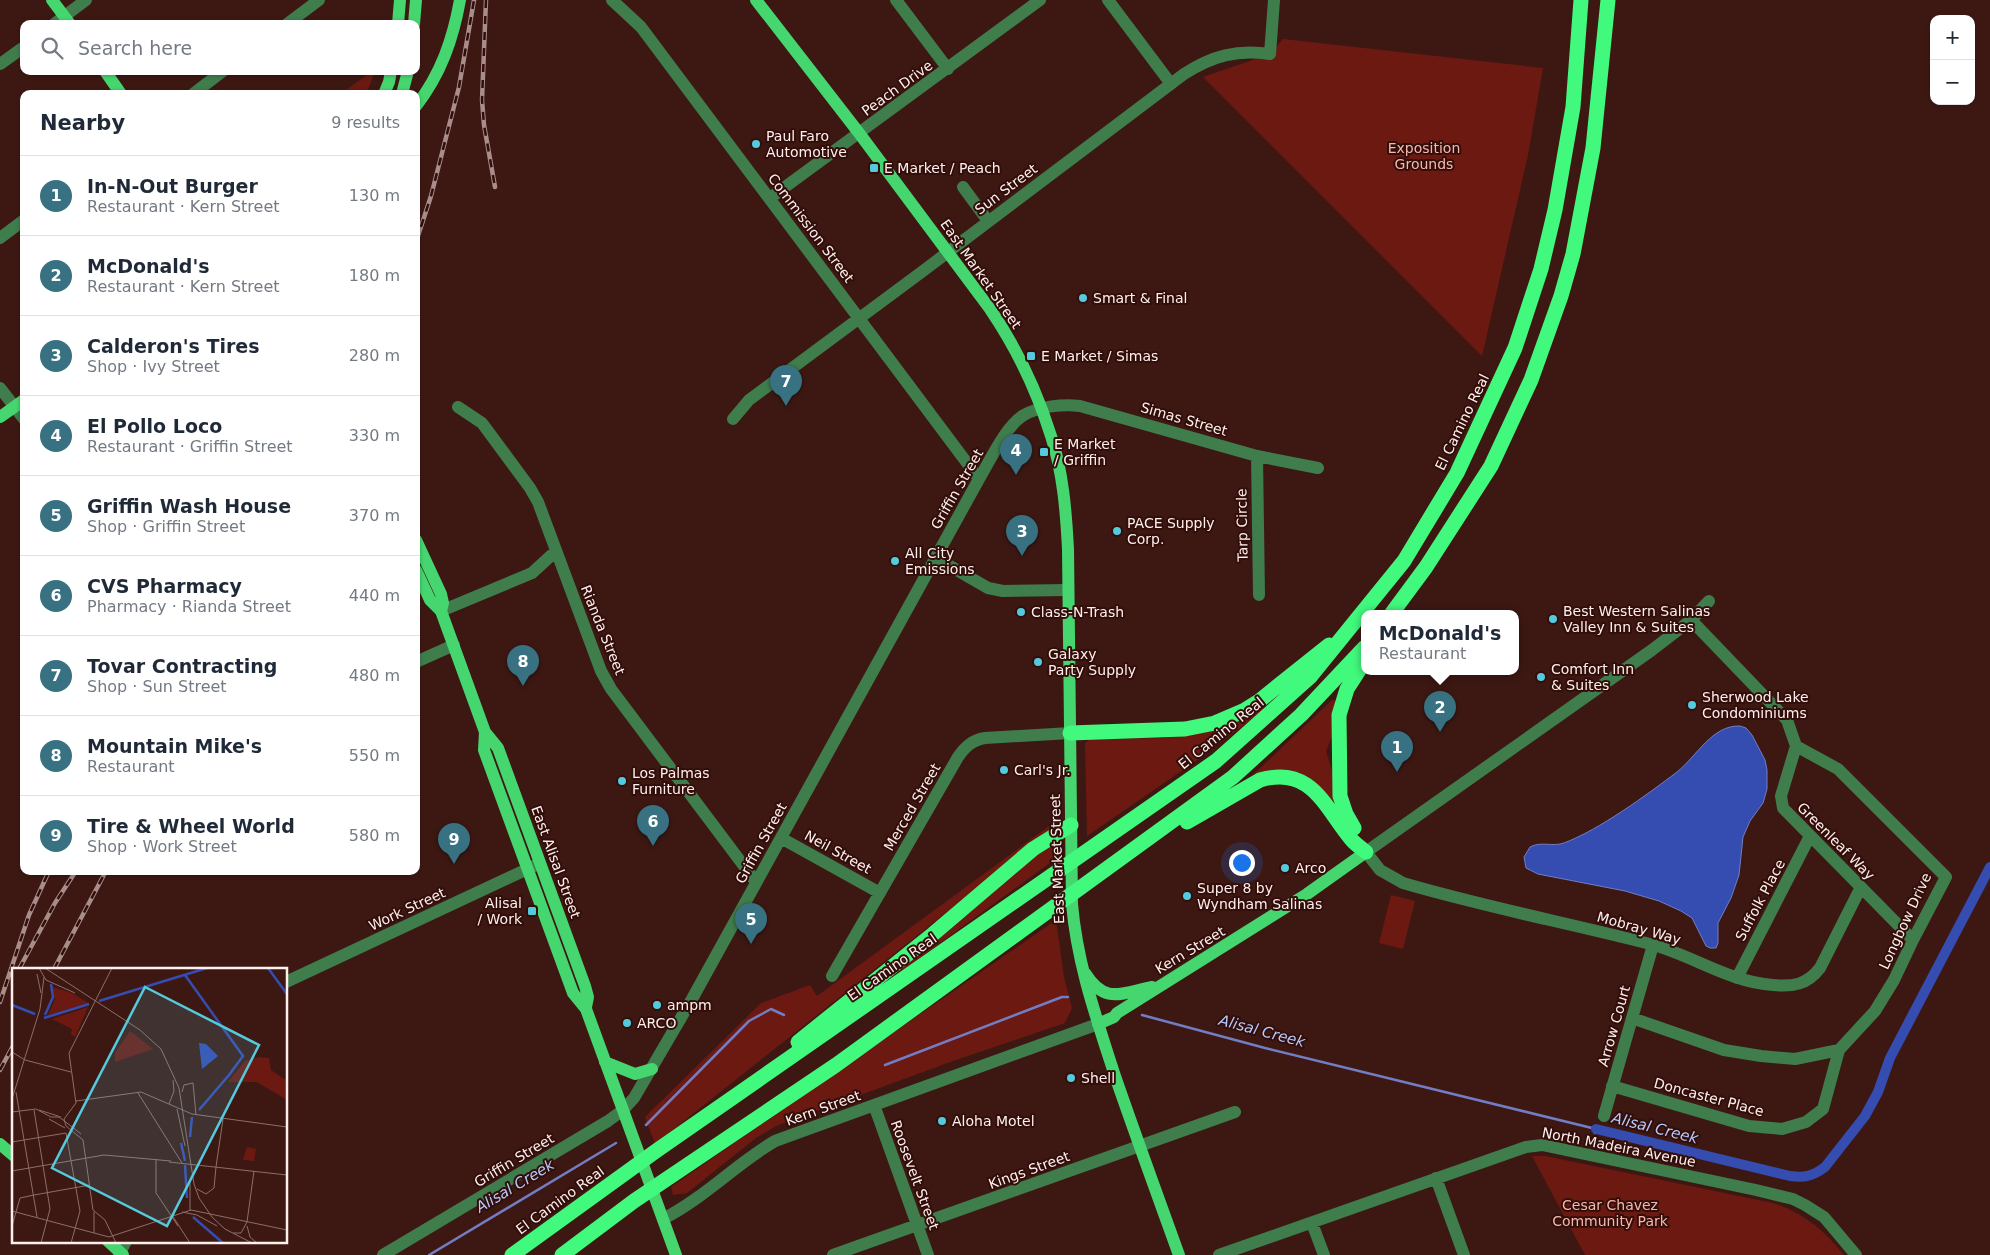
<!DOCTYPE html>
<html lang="en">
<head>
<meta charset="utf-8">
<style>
	:root { --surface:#fff; --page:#f2f2f3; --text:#1f2937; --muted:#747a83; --line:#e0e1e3; --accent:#377182 }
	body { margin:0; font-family:"DejaVu Sans",sans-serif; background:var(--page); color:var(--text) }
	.controls { position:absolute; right:15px; top:15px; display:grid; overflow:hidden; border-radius:10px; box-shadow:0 1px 4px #0004 }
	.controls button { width:45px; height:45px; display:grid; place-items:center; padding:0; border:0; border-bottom:1px solid var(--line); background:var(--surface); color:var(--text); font:25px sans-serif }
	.you { position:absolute; left:1241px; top:862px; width:18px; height:18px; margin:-12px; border:4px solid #fff; border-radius:50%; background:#1a73e8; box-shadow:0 0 0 8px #1a73e833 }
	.badge { display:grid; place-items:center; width:32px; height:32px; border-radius:50%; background:var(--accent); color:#fff; font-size:16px; font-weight:700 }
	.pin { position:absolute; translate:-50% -41px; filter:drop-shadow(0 1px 2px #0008) }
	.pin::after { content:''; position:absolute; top:26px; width:18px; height:15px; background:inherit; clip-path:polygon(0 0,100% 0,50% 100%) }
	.popup { position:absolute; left:1361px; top:610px; width:158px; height:65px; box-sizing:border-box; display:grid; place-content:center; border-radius:10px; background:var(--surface); filter:drop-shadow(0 1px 4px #0005); font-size:16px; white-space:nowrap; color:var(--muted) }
	.popup b { font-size:19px; color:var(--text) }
	.popup::after { content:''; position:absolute; left:50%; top:100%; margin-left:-10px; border:10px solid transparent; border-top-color:var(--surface) }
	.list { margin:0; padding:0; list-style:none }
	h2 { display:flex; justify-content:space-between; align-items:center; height:65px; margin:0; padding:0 20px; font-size:21px }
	h2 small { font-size:16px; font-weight:400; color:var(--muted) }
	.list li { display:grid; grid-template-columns:32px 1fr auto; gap:15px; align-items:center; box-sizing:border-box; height:80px; padding:0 20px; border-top:1px solid var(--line) }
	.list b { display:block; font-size:19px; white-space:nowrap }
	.list p { margin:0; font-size:16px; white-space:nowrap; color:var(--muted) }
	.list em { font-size:16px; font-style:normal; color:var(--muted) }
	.icon { flex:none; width:28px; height:28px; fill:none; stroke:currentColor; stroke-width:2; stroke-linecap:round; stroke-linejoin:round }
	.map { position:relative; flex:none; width:1990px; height:1255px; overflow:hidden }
	.search { position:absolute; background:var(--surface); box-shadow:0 1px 4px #0004; left:20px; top:20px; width:400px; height:55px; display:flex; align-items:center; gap:12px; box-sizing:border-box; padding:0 18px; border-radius:10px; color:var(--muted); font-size:19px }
	.panel { position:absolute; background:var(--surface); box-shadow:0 1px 4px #0004; left:20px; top:90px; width:400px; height:785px; border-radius:10px }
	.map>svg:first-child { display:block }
</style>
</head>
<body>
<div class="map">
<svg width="1990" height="1255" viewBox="0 0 1990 1255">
	<rect width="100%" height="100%" fill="#3d1813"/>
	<path fill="#6c1911" d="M1283,39L1543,68L1528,155L1482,356L1203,77L1270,54Z
		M372,71L375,72L366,94H347L345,91Z
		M1332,700L1337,701L1333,734L1326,751L1335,780V800L1332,802C1310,768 1291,770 1254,774Z
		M1260,705L1264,710L1196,761L1087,836L1085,743L1090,739L1169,738L1193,734Z
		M1052,824L1051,829L655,1144L645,1117L761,1003L810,985L817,996Z
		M1053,846L1054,860L903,970L899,966L1045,848Z
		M1391,895L1415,901L1403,949L1379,943Z
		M1056,920L1064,977L1072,1008L1065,1023L953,1061L776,1126L756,1138L687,1193L673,1195L671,1187Z
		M1532,1156H1545L1773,1203C1804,1213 1824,1230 1844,1255H1585Z"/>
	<path fill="#354cb1" stroke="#727dc3" d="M1740,726L1746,728L1752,735L1765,760L1767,770V789L1763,803L1750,821L1743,837L1739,875L1731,898L1718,923V943L1716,948H1710L1706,946L1692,918L1681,911L1659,901L1625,891L1538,874L1526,868L1524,857L1530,847C1541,841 1553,847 1564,843C1599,830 1648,794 1677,772C1697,756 1712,725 1740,726Z"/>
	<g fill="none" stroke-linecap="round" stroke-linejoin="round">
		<path stroke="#727dc3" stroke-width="2.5" d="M1142,1015L1265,1048L1596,1129L1595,1133
			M885,1065L1062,997H1068
			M646,1125L749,1021L771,1009L784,1015
			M429,1255L616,1143"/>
		<path stroke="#354cb1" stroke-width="10" d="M1596,1129L1790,1176C1805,1178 1813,1176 1825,1167L1865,1116L1878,1092L1890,1058L1990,867"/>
		<path stroke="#3f7d4d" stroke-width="12" d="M612,0L641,27L979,479
			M896,0L948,69
			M1108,0L1171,84
			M54,24L86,0
			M287,24L319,0
			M0,64L24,47
			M193,94L223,71
			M963,187L988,221
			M770,198L1040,0
			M0,238L24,220
			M0,388L24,419
			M458,407L482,423L530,488L538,502L601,671L611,689L756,882
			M733,419L749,400L923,271L1184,74C1212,56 1237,49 1270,54L1274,0
			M1257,456L1259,595
			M936,558L988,588L1003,591L1067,590
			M1709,601L1691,620L1652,650L1366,852L1380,870L1403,883C1485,907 1568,923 1650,944C1692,955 1729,982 1773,985C1792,987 1807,985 1820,968L1861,887
			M441,611L532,573L556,551
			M416,662L454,645
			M1796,746L1781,796L1783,808L1913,940
			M781,838L880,893
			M832,976L958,757C965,747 972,740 985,738L1070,733
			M1737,978L1810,836
			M286,982L538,864
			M1632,1018L1724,1050L1761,1056L1795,1059L1839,1050L1875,1011L1894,980L1913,940L1946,877L1838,769L1796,746L1787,720L1691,620
			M1612,1086L1749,1126L1782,1129L1806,1122L1823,1109L1839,1050
			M874,1105L928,1255
			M1604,1116L1653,945
			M1436,1178L1464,1255
			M663,1219C704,1198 736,1164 775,1141L1098,1024
			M1312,1223L1324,1255
			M119,1255L126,1241
			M383,1255L608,1121L623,1110L634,1098L692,999L979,479C990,461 1006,425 1024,415C1040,406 1063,404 1080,406L1257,456L1318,468
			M833,1255L1235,1112
			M1219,1255L1526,1147L1542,1145L1756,1190L1793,1199L1805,1205L1824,1217L1856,1255"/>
		<path stroke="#45d66f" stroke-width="12" d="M52,0L70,24
			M756,0L859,133L990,309C1016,347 1037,391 1051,436C1063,472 1066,511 1068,549L1072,904C1077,963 1096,1017 1114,1073C1135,1134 1157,1194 1179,1255
			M398,24L400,0
			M414,24L416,0
			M105,71L121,94
			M384,94L389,82L391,71
			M402,94L408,71
			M416,106C441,74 453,39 460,0
			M0,417L24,400
			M416,540L441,594L443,603L441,611
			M416,570L430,600L441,611L485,732L498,748L585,986L588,997L586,1007
			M485,732L484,750L573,993L586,1009L676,1255
			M1085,973C1105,1005 1121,993 1152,987
			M1098,1024L1114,1017L1117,1013L1307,894L1366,852
			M605,1062L635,1074L652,1069
			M0,1144L14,1156
			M108,1241L123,1255"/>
		<path stroke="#41f97d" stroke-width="15" d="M1392,613L1426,567L1491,466L1531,380L1561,296L1573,254L1593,148L1608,0
			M1070,733L1185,729L1215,723L1243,711L1259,701L1329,645
			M1187,822L1260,780C1312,765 1325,808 1351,839C1355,844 1361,848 1366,852
			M1354,828L1346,814L1340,796L1339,715L1347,689L1365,661
			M798,1042L933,934L1033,849L1071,825
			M512,1255L656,1151L1216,761L1310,677L1404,561L1457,473L1515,348L1541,269L1555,210L1573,107L1581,0
			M562,1255L634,1201L836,1065L1233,777L1301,715L1365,647"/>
		<defs>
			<path id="rail" d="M486,0L482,100L484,125L495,187
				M416,242L431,196L459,87L474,0
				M19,969L55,903L76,871
				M54,969L106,871
				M0,1002L29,915L49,871
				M0,1070L14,1044"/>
		</defs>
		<use href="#rail" stroke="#a88e8a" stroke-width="4.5"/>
		<use href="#rail" stroke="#320e0a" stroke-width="2.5" stroke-dasharray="8" stroke-linecap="butt"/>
	</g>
	<g fill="#54cadd" stroke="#320e0a" stroke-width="2">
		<circle cx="756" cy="144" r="5"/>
		<rect x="869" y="163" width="10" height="10" rx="2.5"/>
		<circle cx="1083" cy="298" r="5"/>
		<rect x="1026" y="351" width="10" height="10" rx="2.5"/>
		<rect x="1039" y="447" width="10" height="10" rx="2.5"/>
		<circle cx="1117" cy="531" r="5"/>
		<circle cx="895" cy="561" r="5"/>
		<circle cx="1021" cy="612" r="5"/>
		<circle cx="1553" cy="619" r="5"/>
		<circle cx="1038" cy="662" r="5"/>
		<circle cx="1541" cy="677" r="5"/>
		<circle cx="1692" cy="705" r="5"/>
		<circle cx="1004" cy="770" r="5"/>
		<circle cx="622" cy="781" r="5"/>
		<circle cx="1285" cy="868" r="5"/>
		<circle cx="1187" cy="896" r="5"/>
		<rect x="527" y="906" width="10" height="10" rx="2.5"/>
		<circle cx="657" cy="1005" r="5"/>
		<circle cx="627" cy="1023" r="5"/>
		<circle cx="1071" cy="1078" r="5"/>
		<circle cx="942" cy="1121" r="5"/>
	</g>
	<g text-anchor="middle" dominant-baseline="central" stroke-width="4" stroke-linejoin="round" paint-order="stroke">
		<g font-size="14" fill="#ffefec" stroke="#320e0a">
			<text transform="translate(897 88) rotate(-36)">Peach Drive</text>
			<text transform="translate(1006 189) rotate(-37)">Sun Street</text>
			<text transform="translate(811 228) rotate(53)">Commission Street</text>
			<text transform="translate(981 274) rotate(55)">East Market Street</text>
			<text transform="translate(1184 419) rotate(16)">Simas Street</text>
			<text transform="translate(1462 422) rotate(-64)">El Camino Real</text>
			<text transform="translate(957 489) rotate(-60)">Griffin Street</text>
			<text transform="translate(1242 525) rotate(-91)">Tarp Circle</text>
			<text transform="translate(603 630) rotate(68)">Rianda Street</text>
			<text transform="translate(1221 733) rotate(-39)">El Camino Real</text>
			<text transform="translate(912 807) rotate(-60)">Merced Street</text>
			<text transform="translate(1836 841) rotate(45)">Greenleaf Way</text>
			<text transform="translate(761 843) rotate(-61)">Griffin Street</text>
			<text transform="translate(838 852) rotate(29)">Neil Street</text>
			<text transform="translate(1057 859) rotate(-92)">East Market Street</text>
			<text transform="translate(556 862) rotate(70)">East Alisal Street</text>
			<text transform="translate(1760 900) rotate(-62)">Suffolk Place</text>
			<text transform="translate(407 909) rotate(-25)">Work Street</text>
			<text transform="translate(1905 921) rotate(-65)">Longbow Drive</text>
			<text transform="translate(1639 928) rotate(16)">Mobray Way</text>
			<text transform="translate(1190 950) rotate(-31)">Kern Street</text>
			<text transform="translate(892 967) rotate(-35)">El Camino Real</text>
			<text transform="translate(1614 1026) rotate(-74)">Arrow Court</text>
			<text transform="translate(1709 1097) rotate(15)">Doncaster Place</text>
			<text transform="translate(823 1108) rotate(-20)">Kern Street</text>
			<text transform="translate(1619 1147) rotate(11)">North Madeira Avenue</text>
			<text transform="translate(514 1160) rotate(-31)">Griffin Street</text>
			<text transform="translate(1029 1170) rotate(-20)">Kings Street</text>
			<text transform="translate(915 1175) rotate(70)">Roosevelt Street</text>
			<text transform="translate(560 1200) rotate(-36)">El Camino Real</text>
		</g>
		<g font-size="14" fill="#ffefec" stroke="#320e0a" text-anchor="start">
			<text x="766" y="136">Paul Faro<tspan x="766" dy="16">Automotive</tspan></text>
			<text x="884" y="168">E Market / Peach</text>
			<text x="1093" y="298">Smart &amp; Final</text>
			<text x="1041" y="356">E Market / Simas</text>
			<text x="1054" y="444">E Market<tspan x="1054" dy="16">/ Griffin</tspan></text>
			<text x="1127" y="523">PACE Supply<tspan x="1127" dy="16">Corp.</tspan></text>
			<text x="905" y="553">All City<tspan x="905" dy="16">Emissions</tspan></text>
			<text x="1563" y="611">Best Western Salinas<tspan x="1563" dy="16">Valley Inn &amp; Suites</tspan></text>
			<text x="1031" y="612">Class-N-Trash</text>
			<text x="1048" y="654">Galaxy<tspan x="1048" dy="16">Party Supply</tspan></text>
			<text x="1551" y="669">Comfort Inn<tspan x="1551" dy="16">&amp; Suites</tspan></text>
			<text x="1702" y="697">Sherwood Lake<tspan x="1702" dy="16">Condominiums</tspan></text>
			<text x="1014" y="770">Carl's Jr.</text>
			<text x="632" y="773">Los Palmas<tspan x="632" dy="16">Furniture</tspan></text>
			<text x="1295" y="868">Arco</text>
			<text x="1197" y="888">Super 8 by<tspan x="1197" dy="16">Wyndham Salinas</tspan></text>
			<text x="522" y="903" text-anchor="end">Alisal<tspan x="522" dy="16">/ Work</tspan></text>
			<text x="667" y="1005">ampm</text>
			<text x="637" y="1023">ARCO</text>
			<text x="1081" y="1078">Shell</text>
			<text x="952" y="1121">Aloha Motel</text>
		</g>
		<g font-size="14" fill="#f8b7ad" stroke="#320e0a">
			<text x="1424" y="148">Exposition<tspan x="1424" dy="16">Grounds</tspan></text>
			<text x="1610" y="1205">Cesar Chavez<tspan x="1610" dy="16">Community Park</tspan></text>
		</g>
		<g font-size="15" font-style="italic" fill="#b7caff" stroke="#320e0a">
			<text transform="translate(1262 1031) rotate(15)">Alisal Creek</text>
			<text transform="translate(1655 1128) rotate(14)">Alisal Creek</text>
			<text transform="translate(515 1186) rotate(-31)">Alisal Creek</text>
		</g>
	</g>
	<g transform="translate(12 968)">
		<rect width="275" height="275" fill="#3d1813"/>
		<path d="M40,19L60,25L76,35L36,47L43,31ZM76,39L63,69L59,66L60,61L40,51ZM118,63L141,81L103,94V85ZM248,89L257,90L259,102L275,113V132L245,114H216L233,93ZM235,179L244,181L242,193L231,192Z" fill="#6c1911"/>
		<path d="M187,75L194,76L206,88L190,101Z" fill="#354cb1"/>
		<path fill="none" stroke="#354cb1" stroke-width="2.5" d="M256,0L275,26M173,7L231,88L217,107M87,33L195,0M0,37L23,46M33,47L41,29L39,16M32,50L77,36M187,142L217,107M178,169L180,149M169,175L173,193M173,197L175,230M181,249L211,275"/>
		<path fill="none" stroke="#8b6e6a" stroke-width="1" d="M27,0L34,12L63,25M33,0L128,62L149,81L167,120L182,216L187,230L200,249L213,261L240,275M25,6L29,25M0,84L13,92M13,92L59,104M181,115L184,147M4,124L25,249M170,124L172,117L181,115M126,125L170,195M0,131L28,41L32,9M64,133L129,124L180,146L275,159M157,136L162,123L161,112M165,141L173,178M22,142L38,241L29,275M27,142L46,148L69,166M0,144L24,141L39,149H49M37,151L53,160M52,151L64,135L57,85L100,0M52,151L54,158L71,172L81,242L93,252L104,275M0,174L54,165L68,243L59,275M144,191V225L166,258M157,194L275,207M204,199L211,151M0,203L92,187L159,193M202,220L204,199M185,221L194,226L202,220M22,227L78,217M0,243L97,269L179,242L275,262M178,243V215M82,244V265M170,244L185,247L205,258M160,247L178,275M235,254L242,203M0,258L8,230L22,227M235,258L238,269L245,275M221,265H229L235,254"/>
		<path fill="#54cadd" fill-opacity="0.15" stroke="#54cadd" stroke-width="2.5" d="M133,19L247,77L155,258L40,200Z"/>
		<rect width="275" height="275" fill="none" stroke="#ffefec" stroke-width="2.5"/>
	</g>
</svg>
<div class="controls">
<button>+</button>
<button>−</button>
</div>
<div class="you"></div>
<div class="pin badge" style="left:1397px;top:772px">1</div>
<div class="pin badge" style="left:1440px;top:732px">2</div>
<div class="popup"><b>McDonald's</b>Restaurant</div>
<div class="pin badge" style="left:1022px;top:556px">3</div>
<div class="pin badge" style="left:1016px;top:475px">4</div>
<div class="pin badge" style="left:751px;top:944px">5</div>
<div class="pin badge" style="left:653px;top:846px">6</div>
<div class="pin badge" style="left:786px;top:406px">7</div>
<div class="pin badge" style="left:523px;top:686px">8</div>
<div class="pin badge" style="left:454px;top:864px">9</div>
<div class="search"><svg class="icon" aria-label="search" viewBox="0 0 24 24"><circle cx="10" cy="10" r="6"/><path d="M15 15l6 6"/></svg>Search here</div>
<section class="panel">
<h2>Nearby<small>9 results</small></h2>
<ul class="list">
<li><span class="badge">1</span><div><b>In-N-Out Burger</b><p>Restaurant · Kern Street</p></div><em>130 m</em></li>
<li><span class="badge">2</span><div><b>McDonald's</b><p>Restaurant · Kern Street</p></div><em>180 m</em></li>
<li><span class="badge">3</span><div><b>Calderon's Tires</b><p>Shop · Ivy Street</p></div><em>280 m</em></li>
<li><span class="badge">4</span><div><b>El Pollo Loco</b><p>Restaurant · Griffin Street</p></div><em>330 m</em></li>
<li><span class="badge">5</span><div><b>Griffin Wash House</b><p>Shop · Griffin Street</p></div><em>370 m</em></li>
<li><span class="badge">6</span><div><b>CVS Pharmacy</b><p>Pharmacy · Rianda Street</p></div><em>440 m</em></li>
<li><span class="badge">7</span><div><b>Tovar Contracting</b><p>Shop · Sun Street</p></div><em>480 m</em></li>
<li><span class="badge">8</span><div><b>Mountain Mike's</b><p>Restaurant</p></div><em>550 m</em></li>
<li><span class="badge">9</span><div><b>Tire &amp; Wheel World</b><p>Shop · Work Street</p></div><em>580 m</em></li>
</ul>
</section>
</div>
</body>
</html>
